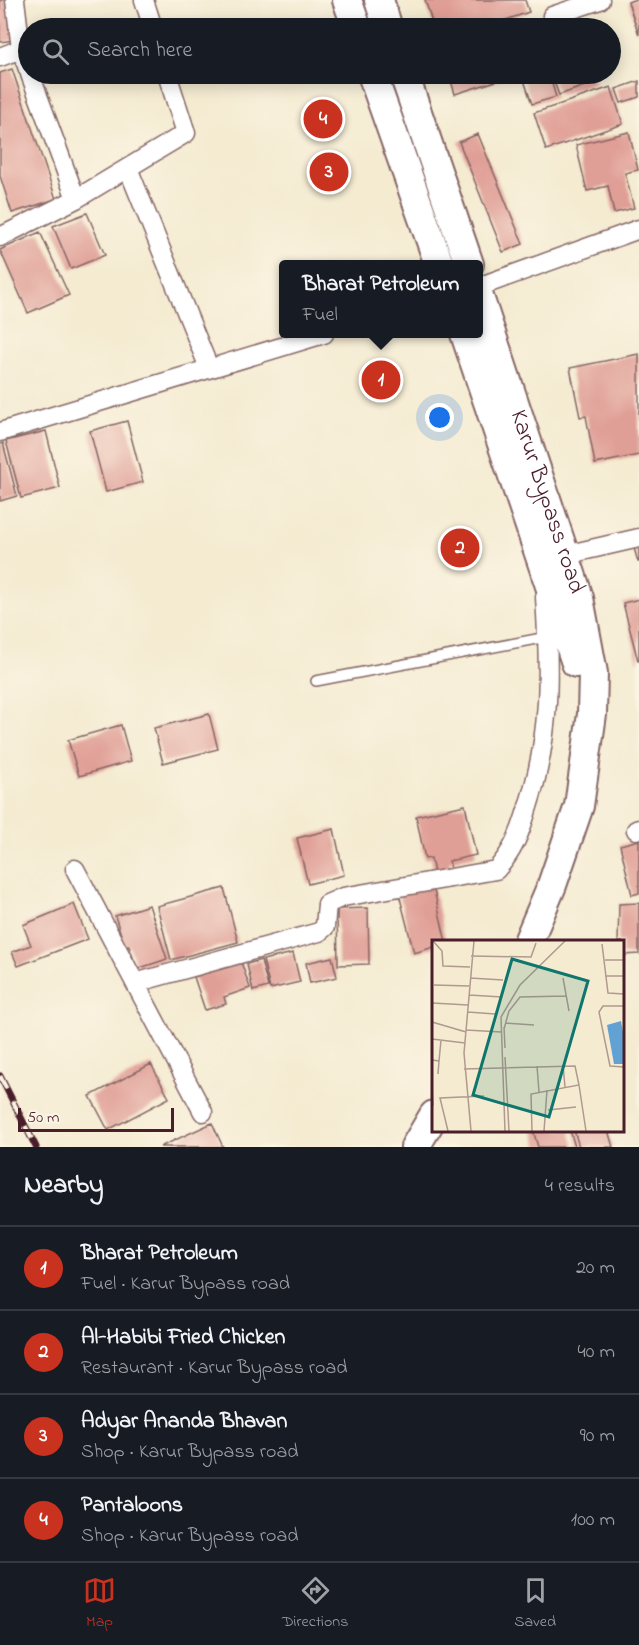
<!DOCTYPE html>
<html lang="en">
<head>
<meta charset="utf-8">
<style>
	:root { --surface:#171b24; --page:#242831; --text:#f1f3f6; --muted:#9ea1a6; --line:#363941; --accent:#c8321e }
	body { margin:0; font-family:"Indie Flower",sans-serif; background:var(--page); color:var(--text) }
	.scale { position:absolute; left:18px; bottom:15px; width:156px; box-sizing:border-box; padding-left:6px; border:3px solid #4a1f2b; border-top:0; font-size:16px; line-height:21px; white-space:nowrap; color:#4a1f2b; -webkit-text-stroke:4px #fcf5e5; paint-order:stroke }
	.you { position:absolute; left:440px; top:418px; width:21px; height:21px; margin:-15px; border:4px solid #fff; border-radius:50%; background:#1a73e8; box-shadow:0 0 0 9px #1a73e833 }
	.badge { display:grid; place-items:center; width:39px; height:39px; border-radius:50%; background:var(--accent); color:#fff; font-size:20px; font-weight:700 }
	.pin { position:absolute; translate:-50% -50%; border:3px solid #fff; box-shadow:0 2px 6px #0006 }
	.popup { position:absolute; left:279px; top:260px; width:204px; height:78px; box-sizing:border-box; display:grid; place-content:center; border-radius:6px; background:var(--surface); filter:drop-shadow(0 2px 4px #0005); font-size:20px; white-space:nowrap; color:var(--muted) }
	.popup b { font-size:22px; color:var(--text) }
	.popup::after { content:''; position:absolute; left:50%; top:100%; margin-left:-12px; border:12px solid transparent; border-top-color:var(--surface) }
	.list { margin:0; padding:0; list-style:none }
	h2 { display:flex; justify-content:space-between; align-items:center; height:78px; margin:0; padding:0 24px; font-size:26px }
	h2 small { font-size:20px; font-weight:400; color:var(--muted) }
	.list li { display:grid; grid-template-columns:39px 1fr auto; gap:18px; align-items:center; box-sizing:border-box; height:84px; padding:0 24px; border-top:2px solid var(--line) }
	.list b { display:block; font-size:22px; white-space:nowrap }
	.list p { margin:0; font-size:20px; white-space:nowrap; color:var(--muted) }
	.list em { font-size:20px; font-style:normal; color:var(--muted) }
	.icon { flex:none; width:33px; height:33px; fill:none; stroke:currentColor; stroke-width:2; stroke-linecap:round; stroke-linejoin:round }
	.map { position:relative; flex:none; width:639px; height:1147px; overflow:hidden }
	.search { position:absolute; background:var(--surface); box-shadow:0 3px 15px #0003; left:18px; right:18px; top:18px; height:66px; display:flex; align-items:center; gap:15px; box-sizing:border-box; padding:0 21px; border-radius:33px; color:var(--muted); font-size:22px }
	.sheet { height:414px; background:var(--surface) }
	nav { display:flex; justify-content:space-around; align-items:center; box-sizing:border-box; height:84px; border-top:2px solid var(--line); background:var(--surface); font-size:16px; color:var(--muted) }
	nav a { display:grid; justify-items:center; gap:3px }
	nav .on { color:var(--accent) }
	.map>svg:first-child { display:block }
</style>
</head>
<body>
<div class="map">
<svg width="639" height="1147" viewBox="0 0 639 1147">
	<rect width="100%" height="100%" fill="#fcf5e5"/>
	<filter id="ink" filterUnits="userSpaceOnUse"><feTurbulence type="fractalNoise" baseFrequency=".0167" numOctaves="2"/><feDisplacementMap in="SourceGraphic" scale="12" xChannelSelector="R" yChannelSelector="G"/><feConvolveMatrix kernelMatrix="1 2 1 2 8 2 1 2 1" color-interpolation-filters="sRGB"/></filter>
	<filter id="wash" filterUnits="userSpaceOnUse"><feTurbulence type="fractalNoise" baseFrequency=".008" numOctaves="4" result="noise"/><feDisplacementMap in="SourceGraphic" scale="24" xChannelSelector="R" yChannelSelector="G"/><feGaussianBlur stdDeviation="1.35" result="paint"/><feColorMatrix in="noise" values="0 0 0 0 0 0 0 0 0 0 0 0 0 0 0 0 0 1.4 0 .05"/><feComposite in="paint" operator="in"/></filter>
	<g filter="url(#wash)">
		<rect width="100%" height="100%" fill="#f4ebd1"/>
		<g id="blocks">
			<path fill="#e09f96" d="M0,0H9L15,40L0,42Z
				M425,0H525L529,12L497,23L498,28H434Z
				M633,0H639V35L628,2Z
				M574,15L578,28H536Z
				M12,69L56,199L12,213L0,176V73Z
				M449,74H511L512,76L455,94Z
				M522,74H549L556,97L532,104Z
				M551,74H593L596,82L559,95Z
				M639,81V97L621,103L616,89Z
				M611,87L623,124L546,150L534,113Z
				M629,132L638,170L625,173L634,208L614,213L608,186L587,191L576,145Z
				M478,134L523,244L503,252L459,142Z
				M87,213L105,255L71,269L53,226Z
				M40,232L69,295L28,313L0,250Z
				M639,354V455L595,464L586,416L580,417L570,368Z
				M127,421L143,482L106,492L90,431Z
				M46,431L60,488L21,498L6,441Z
				M3,443L17,496L0,501V444Z
				M639,547V562H638L634,548Z
				M639,599V661H638L623,603Z
				M209,714L218,749L163,763L154,728Z
				M121,725L131,761L79,776L68,740Z
				M465,805L476,855L449,861L451,869L434,873L431,858L425,859L416,816Z
				M334,829L344,875L308,884L297,838Z
				M639,840V893L632,895L620,845Z
				M433,886L446,942H434V947L414,953L399,894Z
				M224,888L238,942L171,960L157,906Z
				M639,903V954L622,955V942H618L619,904Z
				M74,904L88,939L18,966L12,952L31,945L23,925Z
				M149,905L167,959L137,969L129,946L125,947L115,916Z
				M368,908L369,964L338,965L337,909Z
				M293,953L300,982L270,989L263,960Z
				M332,957L337,977L310,983L306,963Z
				M261,960L268,987L253,991L247,964Z
				M241,962L250,988L224,997L226,1004L205,1010L194,977Z
				M151,1064L169,1098L108,1130L90,1096Z
				M212,1123L223,1147H160Z
				M533,1130H570L575,1147H538Z
				M574,1130H608L613,1147H579Z"/>
		</g>
	</g>
	<g filter="url(#ink)">
		<use href="#blocks" fill-opacity="0" stroke="#866665" stroke-width="1.5"/>
		<g fill="none" stroke-linecap="round" stroke-linejoin="round">
			<defs>
				<path id="service" d="M316,681L547,637"/>
				<path id="minor" d="M15,0L21,49L28,69
					M144,0L153,28
					M552,16L600,0
					M0,57L21,49
					M30,74L76,199
					M128,168L209,368
					M0,237L76,199L186,133L167,74
					M478,287L639,229
					M0,432L324,334
					M565,555L639,538
					M636,830L639,829
					M75,869L203,1112
					M135,983L319,932L325,927L327,904L343,897L496,870C513,852 520,833 527,810C551,736 550,673 545,597"/>
				<g id="primary">
					<path d="M347,0L357,28"/>
					<path d="M379,0L388,28"/>
					<path d="M372,74L439,264"/>
					<path d="M404,74L469,264"/>
					<path id="s1" d="M478,294L579,598L593,673L592,714L579,806L552,885L528,942"/>
					<path d="M465,334L576,663"/>
					<path d="M415,1147L434,1115"/>
				</g>
			</defs>
			<use href="#service" stroke="#866665" stroke-width="12"/>
			<use href="#minor" stroke="#866665" stroke-width="21"/>
			<use href="#primary" stroke="#866665" stroke-width="32"/>
			<use href="#service" stroke="#fff" stroke-width="9"/>
			<use href="#minor" stroke="#fff" stroke-width="18"/>
			<use href="#primary" stroke="#fff" stroke-width="28"/>
			<defs>
				<path id="rail" d="M0,1076L36,1147"/>
			</defs>
			<use href="#rail" stroke="#4a1f2b" stroke-width="7"/>
			<use href="#rail" stroke="#fcf5e5" stroke-width="4.5" stroke-dasharray="14" stroke-linecap="butt"/>
		</g>
	</g>
	<g text-anchor="middle" dominant-baseline="central" stroke-width="6" stroke-linejoin="round" paint-order="stroke">
		<g font-size="24" fill="#4a1f2b" stroke="#fcf5e5">
			<text stroke="none"><textPath href="#s1" startOffset="219">Karur Bypass road</textPath></text>
		</g>
	</g>
	<g transform="translate(432 940)">
		<rect width="192" height="192" fill="#f4ebd1"/>
		<path d="M189,81L192,98V124H182L175,85Z" fill="#62a1d4"/>
		<path fill="none" stroke="#b0998f" stroke-width="1.5" d="M1,1L10,11L11,26L38,27M170,4L176,53L192,54M39,16L99,17L104,3M173,20H192M173,36H192M38,38L71,40M131,38L137,71M2,45L37,46M37,55L70,57M0,63L36,65M192,66H171L167,72L178,126L192,127M36,72L63,74M0,82L34,92M74,83L102,85M72,87L73,108M72,89L77,71L88,57L134,56M34,90L69,92M0,99L33,103M73,117L77,191M0,120L7,121L6,134M7,121L9,100M131,125L133,147M105,126L107,152M32,129L143,126L147,145L99,154L100,191M147,145L154,191M0,148L1,166M116,170L144,167M16,191L8,158L52,156M39,191L32,113L42,1M73,191L69,77L88,45L133,1M112,191L115,150"/>
		<path fill="#0f766e" fill-opacity="0.15" stroke="#0f766e" stroke-width="3" d="M80,19L156,41L117,177L41,155Z"/>
		<rect width="192" height="192" fill="none" stroke="#4a1f2b" stroke-width="3"/>
	</g>
</svg>
<div class="scale">50 m</div>
<div class="you"></div>
<div class="pin badge" style="left:381px;top:380px">1</div>
<div class="popup"><b>Bharat Petroleum</b>Fuel</div>
<div class="pin badge" style="left:460px;top:548px">2</div>
<div class="pin badge" style="left:329px;top:172px">3</div>
<div class="pin badge" style="left:323px;top:119px">4</div>
<div class="search"><svg class="icon" aria-label="search" viewBox="0 0 24 24"><circle cx="10" cy="10" r="6"/><path d="M15 15l6 6"/></svg>Search here</div>
</div>
<section class="sheet">
<h2>Nearby<small>4 results</small></h2>
<ul class="list">
<li><span class="badge">1</span><div><b>Bharat Petroleum</b><p>Fuel · Karur Bypass road</p></div><em>20 m</em></li>
<li><span class="badge">2</span><div><b>Al-Habibi Fried Chicken</b><p>Restaurant · Karur Bypass road</p></div><em>40 m</em></li>
<li><span class="badge">3</span><div><b>Adyar Ananda Bhavan</b><p>Shop · Karur Bypass road</p></div><em>90 m</em></li>
<li><span class="badge">4</span><div><b>Pantaloons</b><p>Shop · Karur Bypass road</p></div><em>100 m</em></li>
</ul>
</section>
<nav>
<a class="on"><svg class="icon" aria-label="map" viewBox="0 0 24 24"><path d="M3 6l6-2 6 2 6-2v14l-6 2-6-2-6 2zM9 4v14M15 6v14"/></svg>Map</a>
<a><svg class="icon" aria-label="directions" viewBox="0 0 24 24"><path d="M12 3l9 9-9 9-9-9zM9 14v-3h6M13 9l2 2-2 2"/></svg>Directions</a>
<a><svg class="icon" aria-label="saved" viewBox="0 0 24 24"><path d="M7 4h10v16l-5-4-5 4z"/></svg>Saved</a>
</nav>
</body>
</html>
